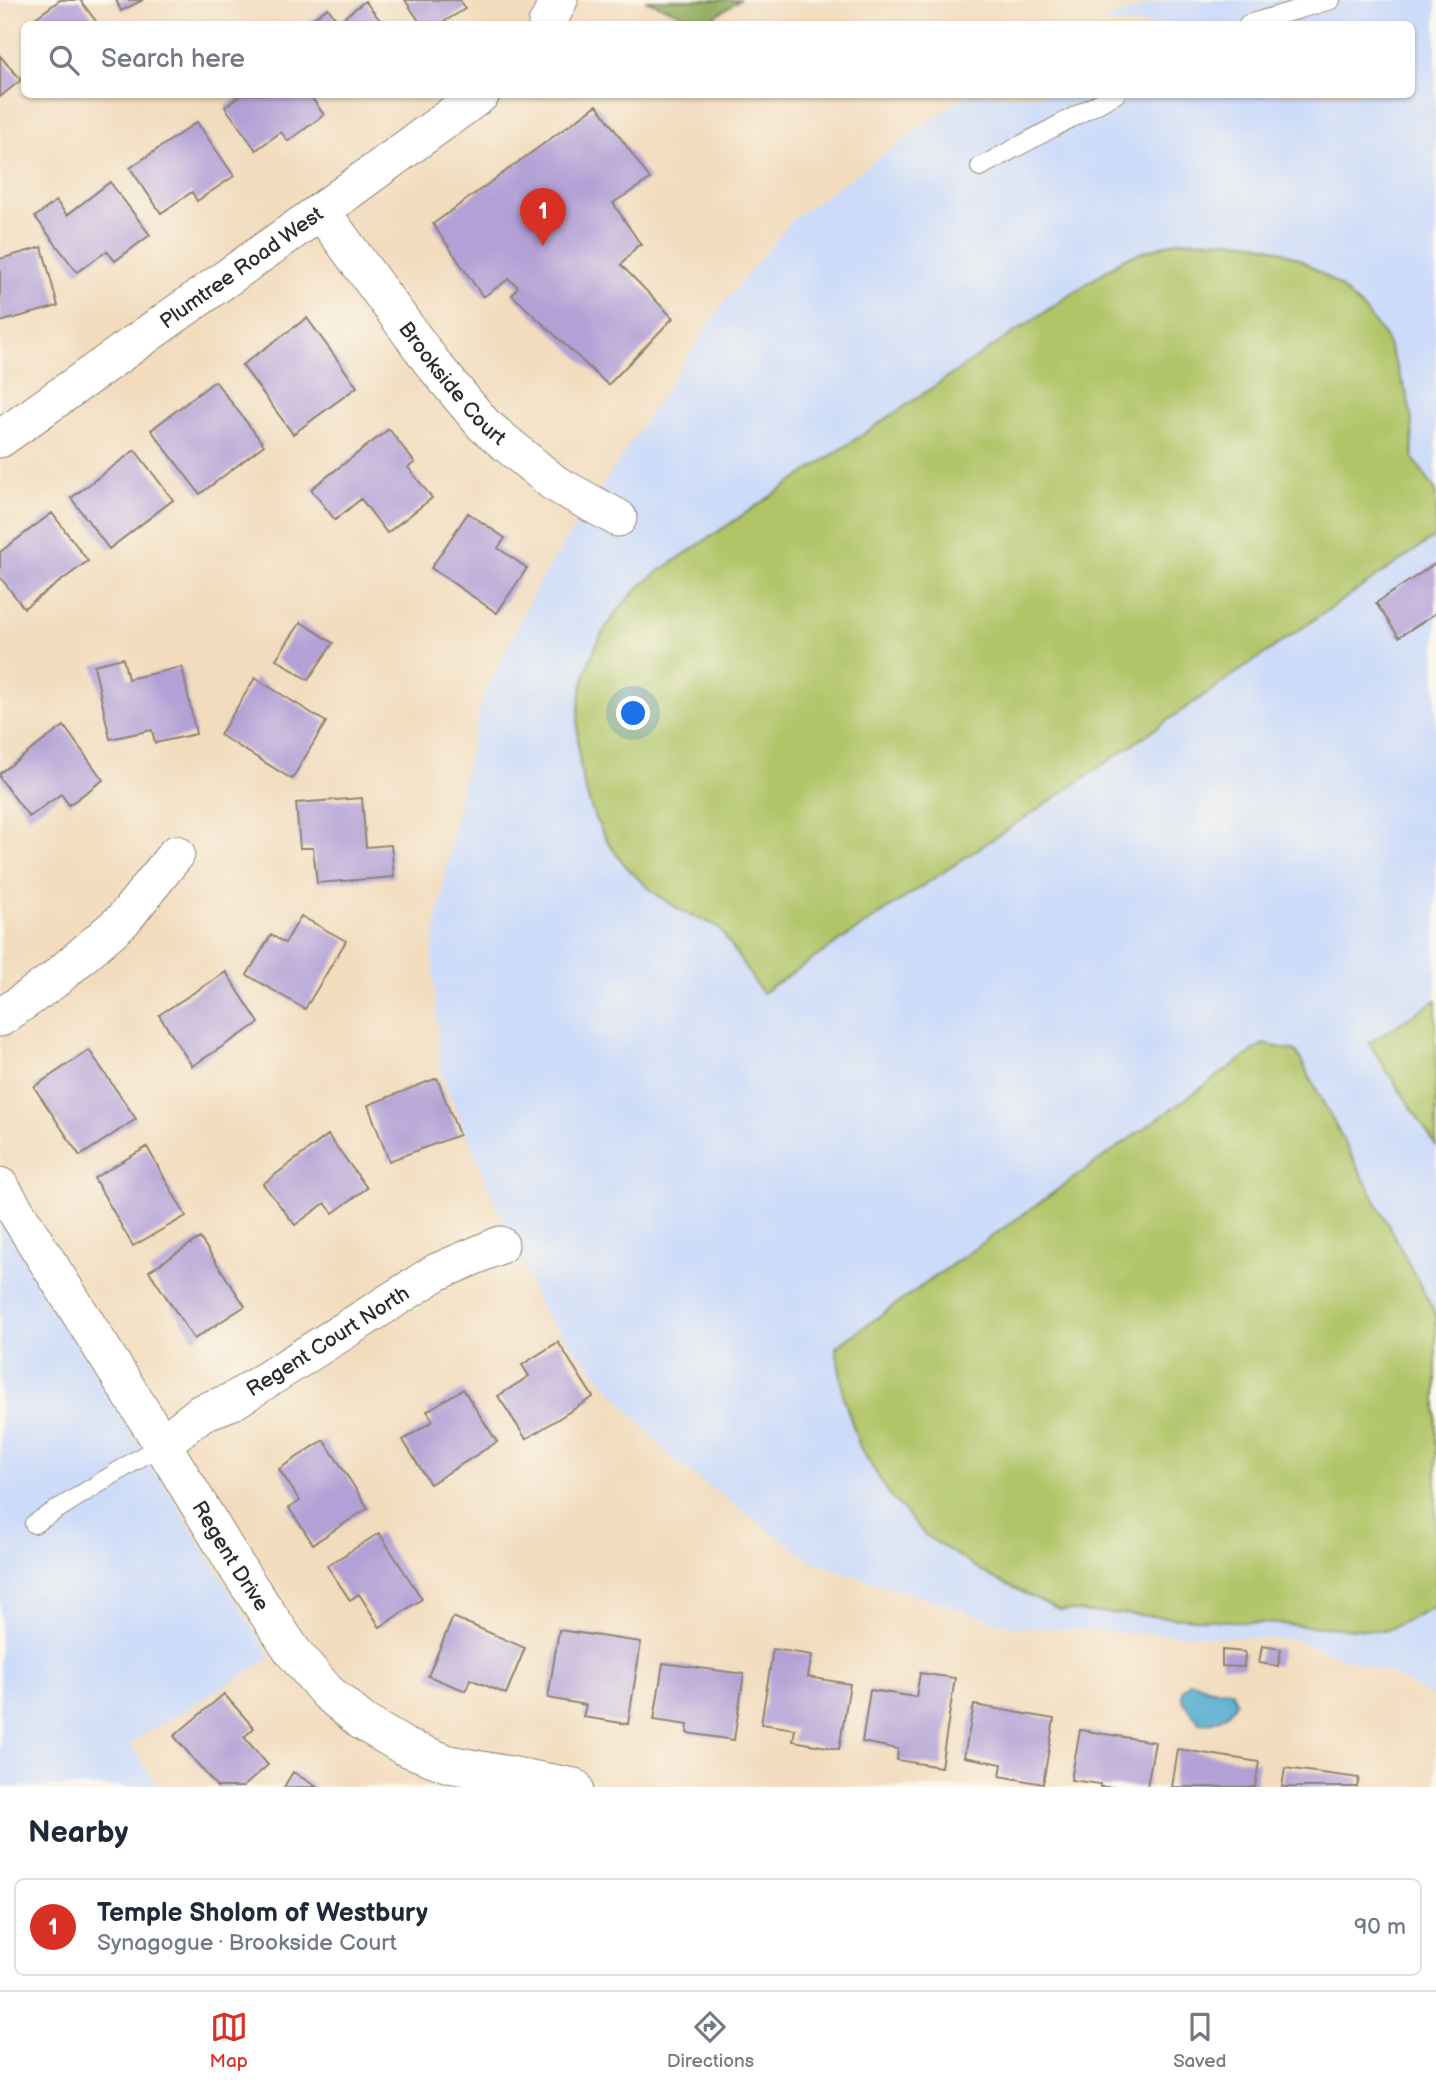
<!DOCTYPE html>
<html lang="en">
<head>
<meta charset="utf-8">
<style>
	:root { --surface:#fff; --page:#f2f2f3; --text:#1f2937; --muted:#747a83; --line:#e0e1e3; --accent:#d93025 }
	body { margin:0; font-family:"Balsamiq Sans",sans-serif; background:var(--page); color:var(--text) }
	.you { position:absolute; left:634px; top:714px; width:24px; height:24px; margin:-18px; border:5px solid #fff; border-radius:50%; background:#1a73e8; box-shadow:0 0 0 10px #1a73e833 }
	.badge { display:grid; place-items:center; width:46px; height:46px; border-radius:50%; background:var(--accent); color:#fff; font-size:23px; font-weight:700 }
	.pin { position:absolute; translate:-50% -58px; filter:drop-shadow(0 2px 4px #0008) }
	.pin::after { content:''; position:absolute; top:37px; width:24px; height:21px; background:inherit; clip-path:polygon(0 0,100% 0,50% 100%) }
	.list { margin:0; padding:0; list-style:none }
	h2 { display:flex; justify-content:space-between; align-items:center; height:91px; margin:0; padding:0 28px; font-size:30px }
	h2 small { font-size:23px; font-weight:400; color:var(--muted) }
	.list li { display:grid; grid-template-columns:46px 1fr auto; gap:21px; align-items:center; box-sizing:border-box; height:98px; margin:0 14px 14px; padding:0 14px; border:2px solid var(--line); border-radius:10px }
	.list b { display:block; font-size:26px; white-space:nowrap }
	.list p { margin:0; font-size:23px; white-space:nowrap; color:var(--muted) }
	.list em { font-size:23px; font-style:normal; color:var(--muted) }
	.icon { flex:none; width:38px; height:38px; fill:none; stroke:currentColor; stroke-width:2; stroke-linecap:round; stroke-linejoin:round }
	.map { position:relative; flex:none; width:1436px; height:1787px; overflow:hidden }
	.search { position:absolute; background:var(--surface); box-shadow:0 2px 5px #0004; left:21px; right:21px; top:21px; height:77px; display:flex; align-items:center; gap:18px; box-sizing:border-box; padding:0 24px; border-radius:10px; color:var(--muted); font-size:26px }
	.sheet { height:203px; background:var(--surface) }
	nav { display:flex; justify-content:space-around; align-items:center; box-sizing:border-box; height:98px; border-top:2px solid var(--line); background:var(--surface); font-size:19px; color:var(--muted) }
	nav a { display:grid; justify-items:center; gap:4px }
	nav .on { color:var(--accent) }
	.map>svg:first-child { display:block }
</style>
</head>
<body>
<div class="map">
<svg width="1436" height="1787" viewBox="0 0 1436 1787">
	<rect width="100%" height="100%" fill="#fbf7ec"/>
	<filter id="ink" filterUnits="userSpaceOnUse"><feTurbulence type="fractalNoise" baseFrequency=".0143" numOctaves="2"/><feDisplacementMap in="SourceGraphic" scale="14" xChannelSelector="R" yChannelSelector="G"/><feConvolveMatrix kernelMatrix="1 2 1 2 8 2 1 2 1" color-interpolation-filters="sRGB"/></filter>
	<filter id="wash" filterUnits="userSpaceOnUse"><feTurbulence type="fractalNoise" baseFrequency=".00686" numOctaves="4" result="noise"/><feDisplacementMap in="SourceGraphic" scale="28" xChannelSelector="R" yChannelSelector="G"/><feGaussianBlur stdDeviation="1.57" result="paint"/><feColorMatrix in="noise" values="0 0 0 0 0 0 0 0 0 0 0 0 0 0 0 0 0 1.4 0 .05"/><feComposite in="paint" operator="in"/></filter>
	<g filter="url(#wash)">
		<rect width="100%" height="100%" fill="#f2dcbd"/>
		<path fill="#ccdbf9" d="M1161,0H1436V1699L1390,1674L1295,1640L1013,1627L813,1562L674,1461L541,1310L440,1071L432,950L464,773L484,695L539,582L718,311L794,218L967,95L1412,94V24H1097Z
			M0,1219L271,1658L130,1743L158,1787H0Z"/>
		<path fill="#b1c467" stroke="#6e7849" stroke-width="2" d="M1228,240L1254,243L1276,249L1301,260L1337,284L1365,311L1385,337L1407,394L1412,421L1413,458L1436,491V536L1056,797L762,993C751,977 741,961 730,944C726,939 722,931 717,927C709,921 697,918 688,914C665,902 642,884 625,865C575,807 564,718 595,648C608,618 630,594 655,574L1125,258L1177,241Z
			M1436,1000V1146L1369,1043Z
			M1263,1044L1296,1051L1436,1315V1606L1385,1631L1059,1610L991,1577L925,1535L889,1494L860,1447L844,1399L836,1347Z"/>
		<path fill="#8caa5c" stroke="#5c6a44" stroke-width="2" d="M645,0H739L705,23Z"/>
		<path fill="#51aace" stroke="#3e6a7c" stroke-width="2" d="M1190,1682C1198,1682 1200,1685 1207,1688C1216,1691 1223,1687 1232,1691L1236,1702C1231,1715 1214,1725 1200,1723L1182,1700V1690Z"/>
		<g id="blocks">
			<path fill="#b3a0d6" d="M60,0H80L98,24H27Z
				M116,0H143L121,11Z
				M405,0H460L465,9L440,24H421Z
				M365,1L383,24H305L328,8L338,22Z
				M0,56L21,80L0,97Z
				M242,94H309L324,115L288,141L281,132L256,150L225,107Z
				M597,105L650,179L613,203L641,245L637,246L621,265L673,318L608,385L512,295L518,287L509,279L483,297L433,224Z
				M197,122L234,176L197,201L192,192L161,213L130,168Z
				M110,182L150,235L115,261L107,251L77,272L35,217L56,201L67,215Z
				M42,247L58,306L0,322V259Z
				M307,318L357,387L293,434L242,365Z
				M215,381L264,445L200,494L151,430Z
				M389,429L415,463L408,467L432,498L387,533L361,499L335,520L311,489Z
				M135,450L173,500L109,549L71,498Z
				M52,513L88,561L24,608L0,577V552Z
				M468,513L505,538L498,548L527,568L497,613L431,568Z
				M1436,563V613L1399,637L1376,603Z
				M301,622L333,643L308,680L276,659Z
				M123,658L128,679L182,667L196,734L155,743L152,730L110,739L94,665Z
				M255,678L326,722L292,779L220,735Z
				M64,726L103,780L69,805L61,794L29,817L0,778V773Z
				M362,798L366,847L391,845L394,877L317,883L313,848H300L296,803Z
				M301,916L346,941L305,1009L247,975L271,935L285,943Z
				M226,972L259,1023L192,1066L159,1015Z
				M89,1050L136,1119L80,1156L34,1087Z
				M437,1078L459,1135L389,1161L368,1105Z
				M328,1135L367,1188L333,1213L325,1203L295,1225L263,1184Z
				M147,1147L186,1216L133,1246L94,1178Z
				M200,1238L245,1306L194,1339L149,1271Z
				M558,1342L593,1397L526,1439L498,1396L529,1376L522,1365Z
				M463,1389L497,1442L430,1484L403,1440L433,1421L427,1411Z
				M324,1440L368,1508L313,1544L289,1508L300,1501L279,1469Z
				M379,1533L422,1599L380,1627L359,1594L350,1600L327,1566Z
				M453,1617L525,1648L506,1694L470,1679L466,1691L428,1676Z
				M559,1630L641,1642L628,1724L583,1717L586,1705L548,1698Z
				M1262,1646L1281,1649L1278,1666L1259,1663Z
				M773,1649L812,1655L808,1677L850,1684L839,1749L793,1741L795,1729L761,1724Z
				M1222,1650L1245,1652L1244,1667L1222,1666Z
				M663,1663L744,1674L734,1740L687,1733L688,1725L654,1720Z
				M920,1673L955,1678L941,1767L897,1760L898,1749L862,1742L870,1690L916,1697Z
				M224,1694L254,1728L244,1737L268,1765L243,1787H217L174,1736Z
				M974,1705L1054,1719L1043,1784L1000,1776L1002,1764L964,1757Z
				M1080,1730L1155,1742L1147,1787H1100V1784L1071,1780Z
				M1178,1749L1259,1762L1255,1787H1172Z
				M1285,1768L1359,1778L1357,1787H1282Z
				M293,1772L317,1787H284Z"/>
		</g>
	</g>
	<g filter="url(#ink)">
		<use href="#blocks" fill-opacity="0" stroke="#8e8474" stroke-width="2"/>
		<g fill="none" stroke-linecap="round" stroke-linejoin="round">
			<defs>
				<path id="lane" d="M1248,24L1331,0
					M980,167L1116,94
					M34,1524L162,1444"/>
				<g id="street">
					<path d="M547,24L559,0"/>
					<path id="s1" d="M321,211L433,364L484,425L554,483L618,518"/>
					<path id="s2" d="M0,439L321,211L481,94"/>
					<path d="M0,1018L54,980L123,920L176,854"/>
					<path id="s3" d="M0,1186L162,1444L239,1571L294,1653L327,1692L363,1722L405,1747L449,1764L574,1787"/>
					<path id="s4" d="M162,1444L201,1413L233,1401L437,1272L500,1245"/>
				</g>
			</defs>
			<use href="#lane" stroke="#8e8474" stroke-width="20"/>
			<use href="#street" stroke="#8e8474" stroke-width="39"/>
			<use href="#lane" stroke="#fff" stroke-width="18"/>
			<use href="#street" stroke="#fff" stroke-width="37"/>
		</g>
	</g>
	<g text-anchor="middle" dominant-baseline="central" stroke-width="5" stroke-linejoin="round" paint-order="stroke">
		<g font-size="21" fill="#2b2b2b" stroke="#fbf7ec">
			<text stroke="none"><textPath href="#s2" startOffset="296">Plumtree Road West</textPath></text>
			<text stroke="none"><textPath href="#s1" startOffset="217">Brookside Court</textPath></text>
			<text stroke="none"><textPath href="#s4" startOffset="196">Regent Court North</textPath></text>
			<text stroke="none"><textPath href="#s3" startOffset="436">Regent Drive</textPath></text>
		</g>
	</g>
</svg>
<div class="you"></div>
<div class="pin badge" style="left:543px;top:246px">1</div>
<div class="search"><svg class="icon" aria-label="search" viewBox="0 0 24 24"><circle cx="10" cy="10" r="6"/><path d="M15 15l6 6"/></svg>Search here</div>
</div>
<section class="sheet">
<h2>Nearby<small></small></h2>
<ul class="list">
<li><span class="badge">1</span><div><b>Temple Sholom of Westbury</b><p>Synagogue · Brookside Court</p></div><em>90 m</em></li>
</ul>
</section>
<nav>
<a class="on"><svg class="icon" aria-label="map" viewBox="0 0 24 24"><path d="M3 6l6-2 6 2 6-2v14l-6 2-6-2-6 2zM9 4v14M15 6v14"/></svg>Map</a>
<a><svg class="icon" aria-label="directions" viewBox="0 0 24 24"><path d="M12 3l9 9-9 9-9-9zM9 14v-3h6M13 9l2 2-2 2"/></svg>Directions</a>
<a><svg class="icon" aria-label="saved" viewBox="0 0 24 24"><path d="M7 4h10v16l-5-4-5 4z"/></svg>Saved</a>
</nav>
</body>
</html>
